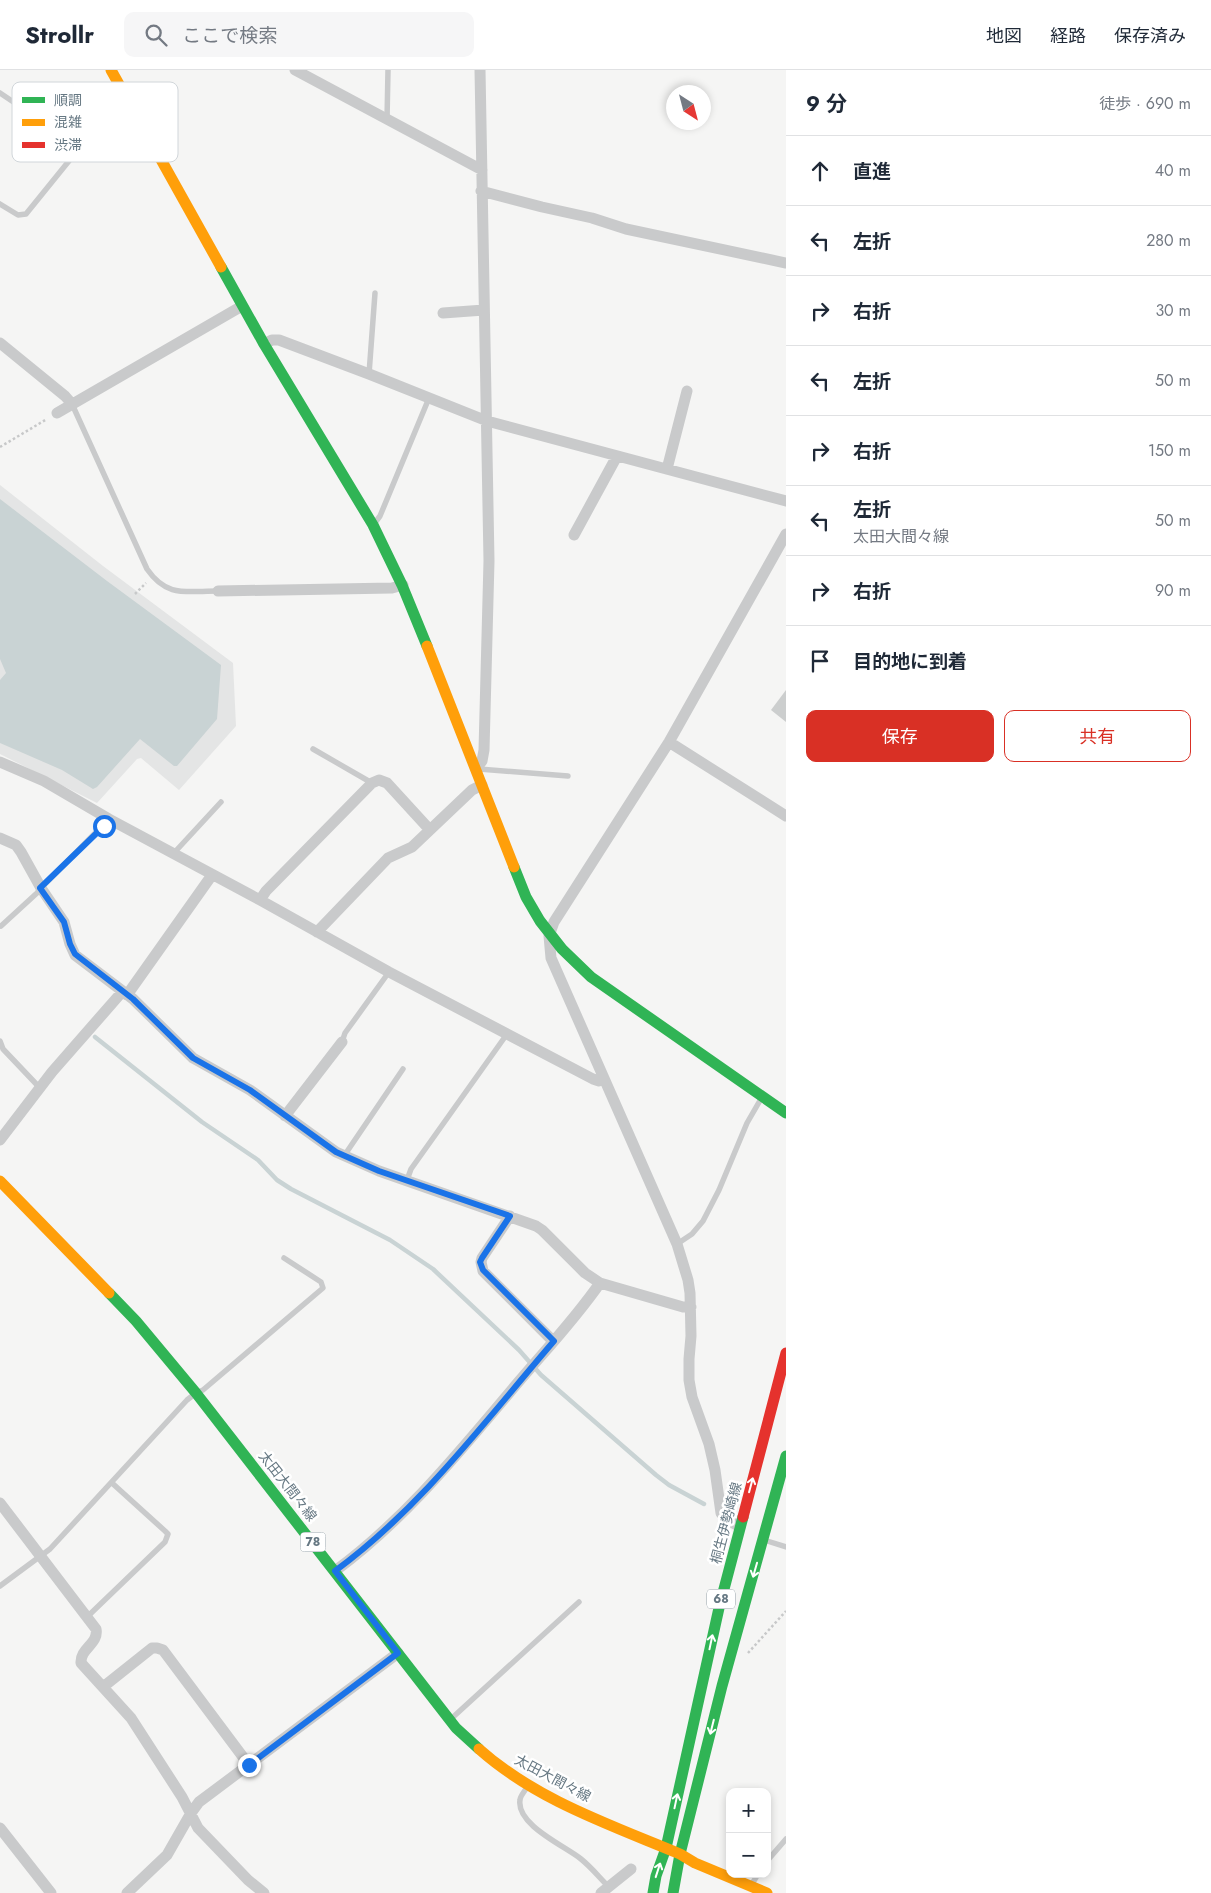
<!DOCTYPE html>
<html lang="ja">
<head>
<meta charset="utf-8">
<style>
	:root { --surface:#fff; --page:#f6f6f7; --text:#1f2937; --muted:#747a83; --line:#e0e1e3; --accent:#d93025 }
	body { margin:0; font-family:Jost,"Noto Sans JP",sans-serif; background:var(--page); color:var(--text) }
	.controls { position:absolute; right:15px; bottom:15px; display:grid; overflow:hidden; border-radius:10px; box-shadow:0 2px 8px #0003 }
	.controls button { width:45px; height:45px; display:grid; place-items:center; padding:0; border:0; border-bottom:1px solid var(--line); background:var(--surface); color:var(--text); font:25px sans-serif }
	.compass { position:absolute; left:666px; top:15px; width:45px; height:45px; border-radius:50%; background:var(--surface); box-shadow:0 2px 8px #0003; rotate:144deg }
	.stop { position:absolute; width:15px; height:15px; margin:-11px; border:4px solid #1a73e8; border-radius:50%; background:#fff }
	.stop.end { background:#1a73e8; border-color:#fff; box-shadow:0 1px 5px #0008 }
	.list { margin:0; padding:0; list-style:none }
	h2 { display:flex; justify-content:space-between; align-items:center; height:65px; margin:0; padding:0 20px; font-size:21px }
	h2 small { font-size:16px; font-weight:400; color:var(--muted) }
	.list li { display:grid; grid-template-columns:32px 1fr auto; gap:15px; align-items:center; box-sizing:border-box; height:70px; padding:0 20px; border-top:1px solid var(--line) }
	.list b { display:block; font-size:19px; white-space:nowrap }
	.list p { margin:0; font-size:16px; white-space:nowrap; color:var(--muted) }
	.list em { font-size:16px; font-style:normal; color:var(--muted) }
	.actions { display:flex; gap:10px; padding:15px 20px }
	.actions a { flex:1; padding:11px 0; border:1px solid var(--accent); border-radius:10px; text-align:center; font-size:18px; color:var(--accent) }
	.actions .main { background:var(--accent); color:#fff }
	.icon { flex:none; width:28px; height:28px; fill:none; stroke:currentColor; stroke-width:2; stroke-linecap:round; stroke-linejoin:round }
	.map { position:relative; flex:none; width:786px; height:1823px; overflow:hidden }
	header { display:flex; align-items:center; gap:30px; box-sizing:border-box; height:70px; padding:0 25px; background:var(--surface); border-bottom:1px solid var(--line) }
	header strong { font-size:24px }
	nav { display:flex; gap:28px; margin-inline-start:auto; font-size:18px }
	.search { width:350px; height:45px; background:var(--page); display:flex; align-items:center; gap:12px; box-sizing:border-box; padding:0 18px; border-radius:10px; color:var(--muted); font-size:19px }
	main { display:flex }
	aside { flex:1; background:var(--surface) }
	.map>svg:first-child { display:block }
</style>
</head>
<body>
<header>
<strong>Strollr</strong>
<div class="search"><svg class="icon" aria-label="search" viewBox="0 0 24 24"><circle cx="10" cy="10" r="6"/><path d="M15 15l6 6"/></svg>ここで検索</div>
<nav><a>地図</a><a>経路</a><a>保存済み</a></nav>
</header>
<main>
<div class="map">
<svg width="786" height="1823" viewBox="0 0 786 1823">
	<rect width="100%" height="100%" fill="#f5f5f4"/>
	<path fill="#e4e5e5" d="M0,415L103,496L233,593L236,656L179,720L141,688L137,689L97,733L0,684Z"/>
	<path fill="#c9d3d4" d="M0,429L107,511L221,595L217,649L177,696H174L140,669L97,717L93,719L62,700L0,673V610L6,603L0,589Z"/>
	<g fill="none" stroke-linecap="round" stroke-linejoin="round">
		<path stroke="#c9d3d4" stroke-width="4.5" d="M95,967L202,1052L258,1090L277,1110L291,1119L390,1170L433,1199L519,1280L541,1305L656,1405L669,1415L704,1434"/>
	</g>
	<path fill="#cccece" d="M786,620V652L771,640Z"/>
	<g fill="none" stroke-linecap="round" stroke-linejoin="round">
		<path stroke="#c7c8c9" stroke-width="2.5" stroke-dasharray="2.5 2.5" stroke-linecap="butt" d="M0,377L47,349
			M135,524L146,513
			M748,1583L786,1541"/>
		<path stroke="#c9cacb" stroke-width="5.5" d="M0,23L70,70L75,74L77,81L26,144L18,145L0,134
			M387,50L388,0
			M369,304L375,223
			M72,334L147,499C167,528 186,521 218,521
			M374,454L380,446L429,328
			M313,679L372,713
			M479,699L568,706
			M173,784L221,732
			M1,856L37,823L41,818L109,749
			M0,971L3,979L40,1018
			M342,972L345,963L389,902
			M344,1086L403,999
			M407,1110L411,1099L507,964
			M677,1174L692,1164L703,1151L719,1120L747,1053L762,1027
			M764,1470L786,1477
			M0,1516L50,1479L187,1330L196,1323L203,1320L323,1218L321,1212L284,1188
			M87,1547L165,1472L168,1464L165,1461L112,1413
			M452,1648L579,1532
			M527,1717C525,1721 520,1726 520,1730C516,1755 565,1776 581,1789C591,1797 599,1807 608,1816
			M767,1791L786,1769
			M752,1814L758,1804"/>
		<path stroke="#c9cacb" stroke-width="11" d="M295,0L482,100
			M481,121L542,137L592,148L626,159L786,193
			M443,243L484,240
			M0,273L65,326L72,334
			M264,274L272,270H279L369,304L487,351L786,431
			M57,343L242,236
			M667,399L687,321
			M574,465L617,386
			M218,521L392,518L403,515
			M669,672L786,746
			M0,692L44,711L109,749L260,830L389,902L593,1009L599,1011L604,1009
			M476,699L482,691L484,680L489,491L480,0
			M0,768L16,775L21,782L41,818L64,852L70,874L75,885L133,929L193,988L250,1020L336,1082L379,1101L536,1156L542,1160L585,1203L600,1213L683,1237H691
			M260,830L266,821L372,713L379,710L387,713L430,760
			M317,862L388,788L412,777L472,720L482,715
			M127,925L212,805
			M285,1046L342,972
			M0,1070L52,1002L122,922
			M510,1146L482,1188L481,1192L483,1201L553,1271
			M0,1433L96,1559C99,1574 80,1578 81,1593L131,1648L182,1727L198,1758L248,1810L264,1823
			M740,1457L725,1448L721,1443L715,1400L709,1374L692,1327L689,1310V1289L691,1266L690,1223L688,1210L677,1174L551,888L549,866L554,852L669,672L786,464
			M335,1501C403,1451 456,1386 510,1322C540,1286 573,1252 600,1213
			M103,1617L152,1578H157L163,1580L249,1695
			M0,1758L51,1823
			M127,1823L167,1785L191,1743L199,1732L398,1583
			M601,1823L631,1799"/>
		<path stroke="#30b455" stroke-width="11" d="M221,197L264,274L373,455L402,515L427,576
			M514,797L526,827L540,851L562,879L591,907L786,1043
			M109,1223L136,1251L196,1323L456,1658L479,1679
			M653,1823L656,1806L666,1778L719,1538L743,1447
			M673,1823L680,1784L722,1616L786,1386"/>
		<path stroke="#ff9f0a" stroke-width="11" d="M111,0L221,197
			M427,576L514,797
			M0,1111L109,1223
			M479,1679C536,1730 611,1755 680,1784L695,1793L767,1823"/>
		<path stroke="#e5322d" stroke-width="11" d="M743,1447L786,1283"/>
	</g>
	<defs><path id="oneway-shaft" d="M-6 0H5M1.5-3L5.5 0L1.5 3" fill="none" stroke-width="1.6" stroke-linecap="round" stroke-linejoin="round" transform="scale(1.25)"/></defs>
	<g stroke="#fff">
		<use href="#oneway-shaft" transform="translate(751 1415) rotate(-75)"/>
		<use href="#oneway-shaft" transform="translate(755 1500) rotate(106)"/>
		<use href="#oneway-shaft" transform="translate(711 1572) rotate(-78)"/>
		<use href="#oneway-shaft" transform="translate(712 1657) rotate(104)"/>
		<use href="#oneway-shaft" transform="translate(676 1731) rotate(-78)"/>
		<use href="#oneway-shaft" transform="translate(658 1800) rotate(-72)"/>
	</g>
	<g fill="none" stroke-linecap="round" stroke-linejoin="round">
		<path stroke="#1a73e8" stroke-width="6" d="M104,756L40,818L64,852L70,874L75,884L133,929L193,988L250,1020L336,1082L379,1101L510,1146L482,1188L480,1192L483,1200L554,1271C485,1351 421,1438 335,1501L398,1583L249,1695"/>
	</g>
	<g text-anchor="middle" dominant-baseline="central" stroke-width="5" stroke-linejoin="round" paint-order="stroke">
		<g fill="#fff" stroke="#94a0a8" stroke-width="1">
			<rect x="300.5" y="1462.5" width="25" height="19" rx="4"/>
			<rect x="707" y="1519.5" width="28" height="19" rx="4"/>
		</g>
		<g font-size="12" font-weight="bold" fill="#667883">
			<text x="313" y="1472">78</text>
			<text x="721" y="1529">68</text>
		</g>
		<g font-size="14" fill="#667883" stroke="#fff">
			<text transform="translate(288 1416) rotate(52)">太田大間々線</text>
			<text transform="translate(726 1453) rotate(-75)">桐生伊勢崎線</text>
			<text transform="translate(553 1708) rotate(28)">太田大間々線</text>
		</g>
	</g>
	<rect x="12" y="12" width="166" height="80" rx="8" fill="#fff" stroke="#d1d6da" stroke-width="1"/>
	<rect x="22" y="27" width="23" height="6" fill="#30b455"/>
	<rect x="22" y="49" width="23" height="7" fill="#ff9f0a"/>
	<rect x="22" y="72" width="23" height="6" fill="#e5322d"/>
	<g font-size="14" fill="#667883">
		<text x="54" y="35">順調</text>
		<text x="54" y="57">混雑</text>
		<text x="54" y="80">渋滞</text>
	</g>
</svg>
<div class="controls">
<button>+</button>
<button>−</button>
</div>
<svg class="compass" viewBox="-18 -18 36 36"><path d="M0-13l5 13h-10z" fill="#e53935"/><path d="M0 13l5-13h-10z" fill="#747a83"/></svg>
<div class="stop" style="left:104px;top:756px"></div>
<div class="stop end" style="left:249px;top:1695px"></div>
</div>
<aside>
<h2>9 分<small>徒歩 · 690 m</small></h2>
<ul class="list">
<li><svg class="icon" aria-label="ahead" viewBox="0 0 24 24"><path d="M12 20V5M6 11l6-6 6 6"/></svg><div><b>直進</b></div><em>40 m</em></li>
<li><svg class="icon" aria-label="left" viewBox="0 0 24 24"><path d="M17 20v-9H6M10 6l-5 5 5 5"/></svg><div><b>左折</b></div><em>280 m</em></li>
<li><svg class="icon" aria-label="right" viewBox="0 0 24 24"><path d="M7 20v-9h11M14 6l5 5-5 5"/></svg><div><b>右折</b></div><em>30 m</em></li>
<li><svg class="icon" aria-label="left" viewBox="0 0 24 24"><path d="M17 20v-9H6M10 6l-5 5 5 5"/></svg><div><b>左折</b></div><em>50 m</em></li>
<li><svg class="icon" aria-label="right" viewBox="0 0 24 24"><path d="M7 20v-9h11M14 6l5 5-5 5"/></svg><div><b>右折</b></div><em>150 m</em></li>
<li><svg class="icon" aria-label="left" viewBox="0 0 24 24"><path d="M17 20v-9H6M10 6l-5 5 5 5"/></svg><div><b>左折</b><p>太田大間々線</p></div><em>50 m</em></li>
<li><svg class="icon" aria-label="right" viewBox="0 0 24 24"><path d="M7 20v-9h11M14 6l5 5-5 5"/></svg><div><b>右折</b></div><em>90 m</em></li>
<li><svg class="icon" aria-label="arrive" viewBox="0 0 24 24"><path d="M6 21V4h12l-3 4 3 4H6"/></svg><div><b>目的地に到着</b></div></li>
</ul>
<div class="actions"><a class="main">保存</a><a>共有</a></div>
</aside>
</main>
</body>
</html>
